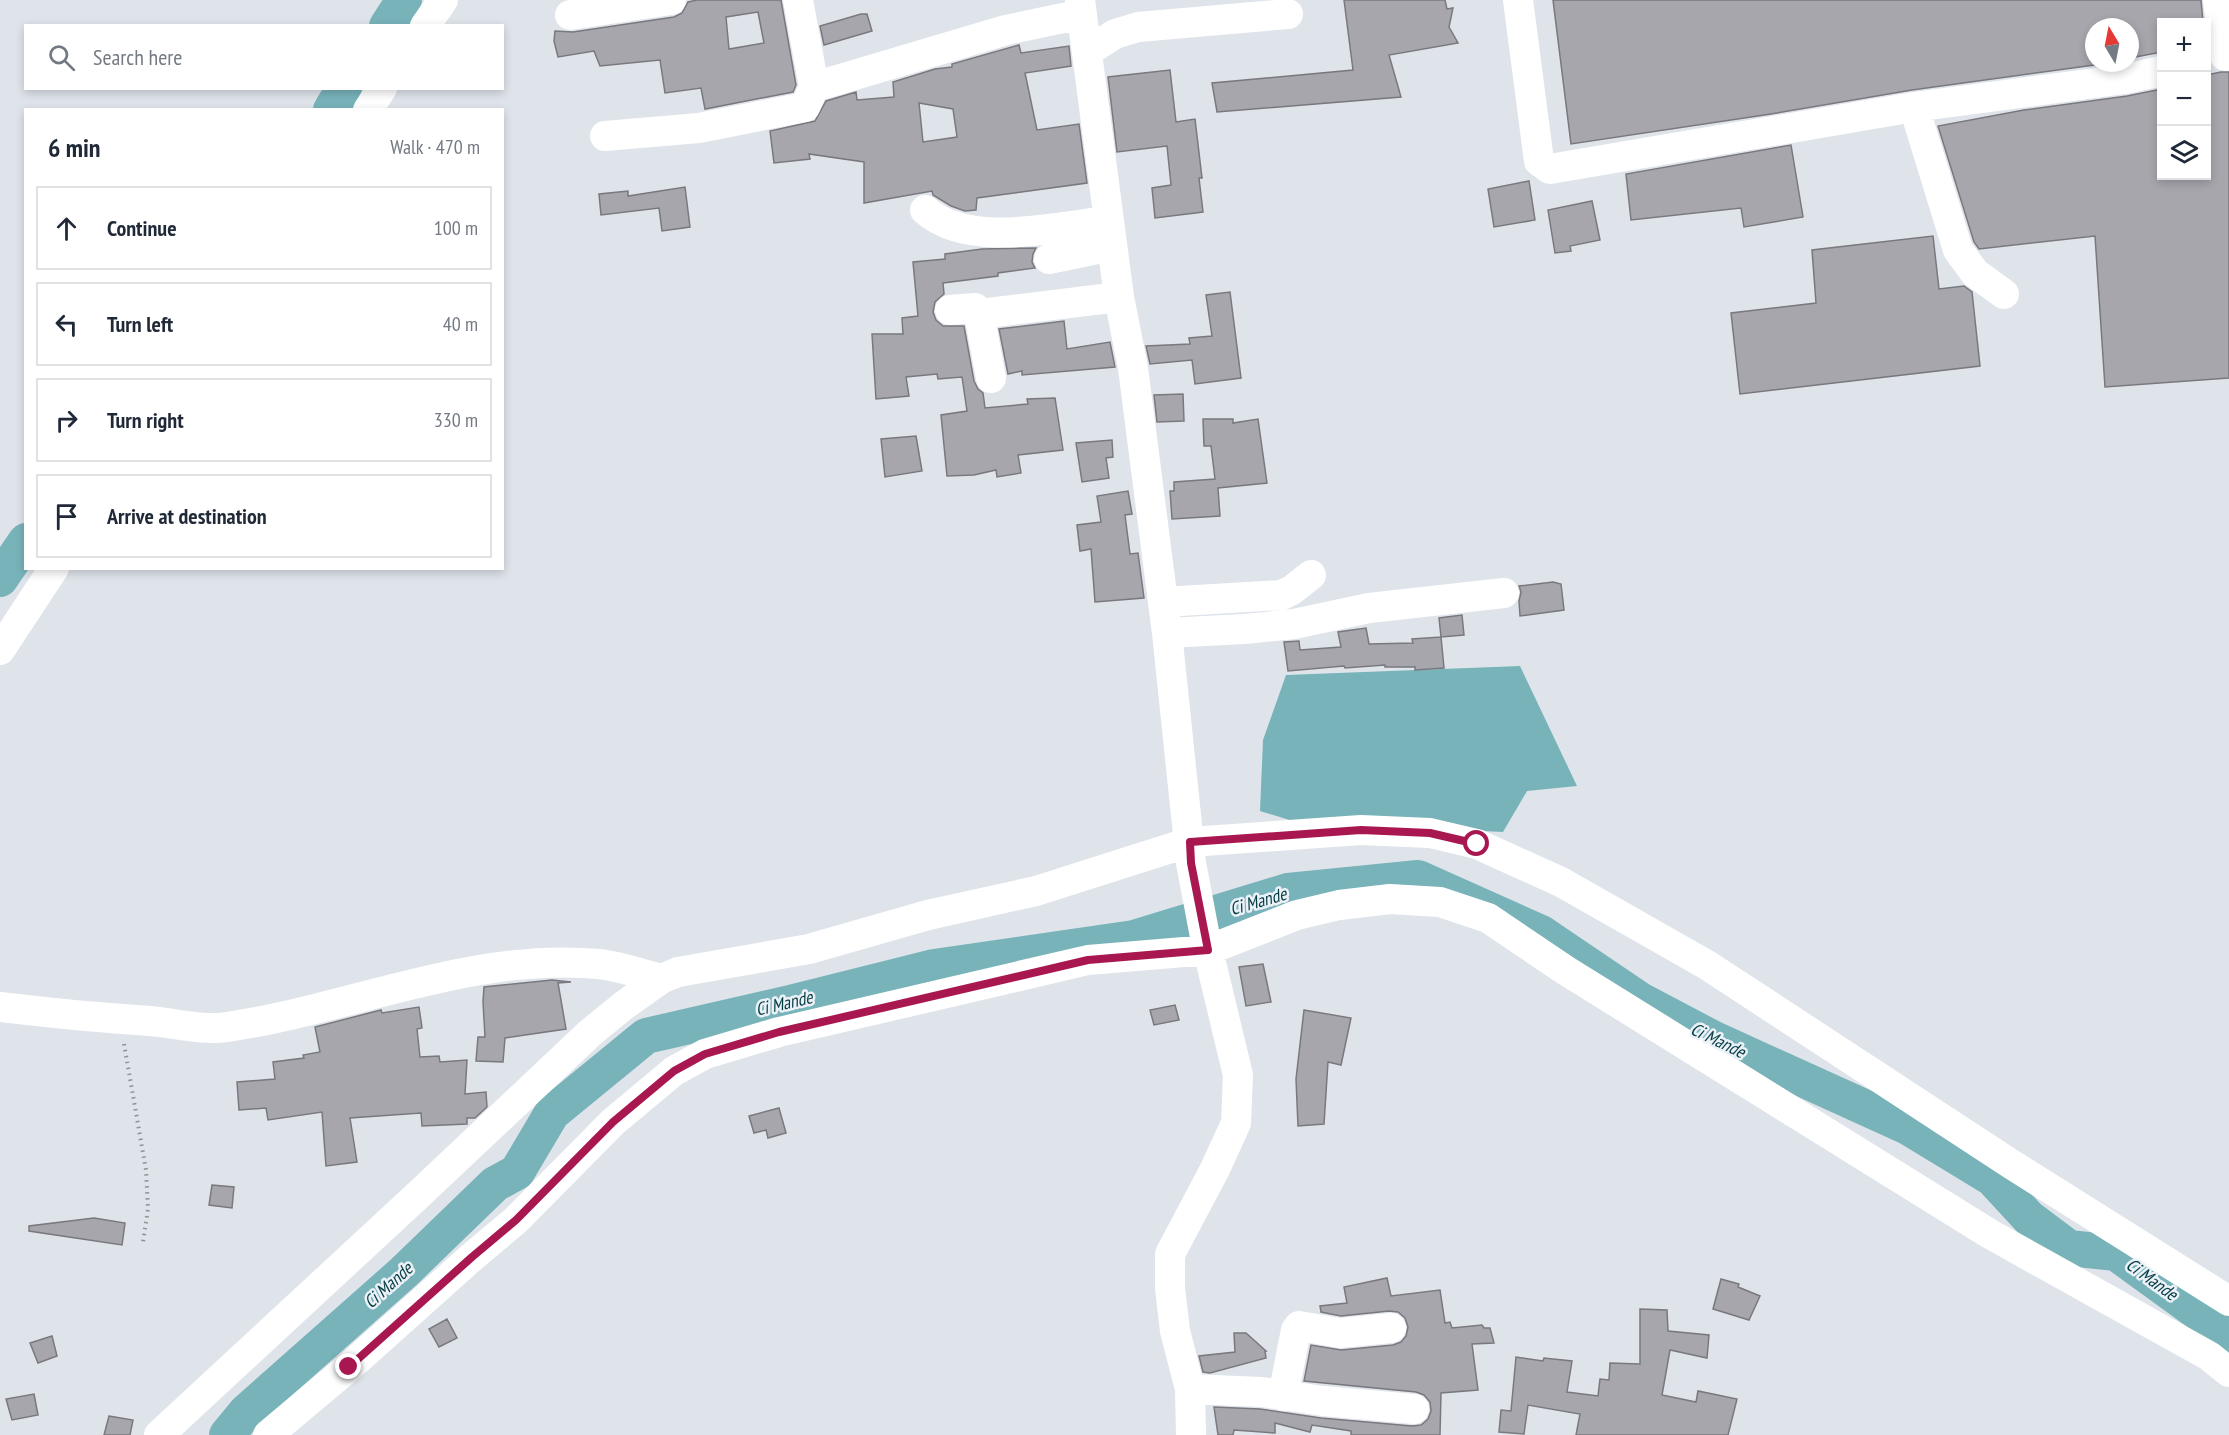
<!DOCTYPE html>
<html lang="en">
<head>
<meta charset="utf-8">
<style>
	:root { --surface:#fff; --page:#f2f2f3; --text:#1f2937; --muted:#747a83; --line:#e0e1e3 }
	body { margin:0; font-family:"PT Sans Narrow",sans-serif; background:var(--page); color:var(--text) }
	.controls { position:absolute; right:18px; top:18px; display:grid; overflow:hidden; border-radius:0px; box-shadow:0 3px 9px #0003 }
	.controls button { width:54px; height:54px; display:grid; place-items:center; padding:0; border:0; border-bottom:2px solid var(--line); background:var(--surface); color:var(--text); font:30px sans-serif }
	.compass { position:absolute; left:2085px; top:18px; width:54px; height:54px; border-radius:50%; background:var(--surface); box-shadow:0 3px 9px #0003; rotate:350deg }
	.stop { position:absolute; width:18px; height:18px; margin:-14px; border:4px solid #a91750; border-radius:50%; background:#fff }
	.stop.end { background:#a91750; border-color:#fff; box-shadow:0 2px 6px #0008 }
	.list { margin:0; padding:0; list-style:none }
	h2 { display:flex; justify-content:space-between; align-items:center; height:78px; margin:0; padding:0 24px; font-size:26px }
	h2 small { font-size:20px; font-weight:400; color:var(--muted) }
	.list li { display:grid; grid-template-columns:39px 1fr auto; gap:18px; align-items:center; box-sizing:border-box; height:84px; margin:0 12px 12px; padding:0 12px; border:2px solid var(--line); border-radius:0px }
	.list b { display:block; font-size:22px; white-space:nowrap }
	.list em { font-size:20px; font-style:normal; color:var(--muted) }
	.icon { flex:none; width:33px; height:33px; fill:none; stroke:currentColor; stroke-width:2; stroke-linecap:round; stroke-linejoin:round }
	.map { position:relative; flex:none; width:2229px; height:1435px; overflow:hidden }
	.search { position:absolute; background:var(--surface); box-shadow:0 3px 9px #0003; left:24px; top:24px; width:480px; height:66px; display:flex; align-items:center; gap:15px; box-sizing:border-box; padding:0 21px; border-radius:0px; color:var(--muted); font-size:22px }
	.panel { position:absolute; background:var(--surface); box-shadow:0 3px 9px #0003; left:24px; top:108px; width:480px; height:462px; border-radius:0px }
	.map>svg:first-child { display:block }
</style>
</head>
<body>
<div class="map">
<svg width="2229" height="1435" viewBox="0 0 2229 1435">
	<rect width="100%" height="100%" fill="#dfe4eb"/>
	<path fill="#78b3ba" d="M1520,666L1577,786L1527,791L1503,832L1296,822L1260,811L1263,740L1286,675Z"/>
	<g fill="none" stroke-linecap="round" stroke-linejoin="round">
		<path stroke="#78b3ba" stroke-width="36" d="M387,26L404,0
			M331,110L344,88
			M0,579L26,541
			M227,1435L246,1412L404,1272L495,1184L517,1172L552,1113L646,1036L790,1003L934,967L1134,938L1288,891L1418,878L1541,933L1640,1000L1714,1039L1908,1127L1992,1178L2029,1218L2069,1248L2116,1253L2229,1335"/>
	</g>
	<path fill="#a8a6ad" stroke="#7a787f" stroke-width="1.5" fill-rule="evenodd" d="M697,0H781L796,85L793,92L705,109L701,88L665,93L660,60L600,66L594,51L558,57L554,41L555,31L573,32L674,17L682,13L688,2ZM758,12L764,43L729,49L726,17Z
		M1344,0H1445L1447,9L1453,8L1449,27L1458,43L1389,55L1401,97L1217,112L1212,83L1353,70Z
		M1553,0H2201L2203,22H2162V52L2130,58V27H2094V65L1912,90L1771,114L1571,144Z
		M861,14H867L872,31L824,45L820,26Z
		M1019,45L1021,53L1069,46L1071,66L1025,73L1037,130L1079,124L1087,183L977,198L976,210L965,211L951,206L933,195L932,191L864,203V162L809,154L810,159L774,163L770,131L815,121L826,101L856,92L857,100L894,97L893,82L935,69L952,67V64ZM919,103L953,109L957,137L923,142Z
		M1170,70L1176,122L1195,119L1202,178H1199L1203,212L1155,218L1152,188L1171,185L1167,146L1117,152L1108,77Z
		M2221,72H2229V378L2105,387L2095,236L1979,249L1974,242L1938,126L2024,110L2127,96L2162,89V176H2206V75Z
		M1791,145L1803,217L1744,227L1741,208L1631,220L1626,174Z
		M1529,181L1535,220L1494,227L1488,189Z
		M685,187L690,227L662,231L659,208L601,215L599,194L628,191V196Z
		M1592,201L1600,240L1570,246L1571,251L1555,253L1548,210Z
		M1933,236L1939,289L1964,286L1972,292L1980,366L1740,394L1731,313L1816,303L1812,250Z
		M1036,248L1033,254L1032,262L1035,268L998,273V276L943,283L944,294L935,302L933,312L936,320L943,326H964L974,381L978,389L983,393L985,408L1028,404L1027,399L1055,398L1063,450L1018,455L1021,473L997,477L996,470L974,475L947,476L941,415L967,411L962,377L938,379L937,374L906,377L909,396L876,399L872,334H903L902,318L918,316L913,262L945,259V254L982,249Z
		M1230,292L1241,378L1195,384L1192,360L1150,364L1146,346L1190,344L1189,338L1212,336L1206,295Z
		M1064,321L1067,349L1110,342L1115,367L1022,375V371L1008,374L999,329Z
		M1183,394L1184,421L1157,422L1154,395Z
		M1203,419H1233V423L1258,419L1267,483L1218,488L1220,516L1172,519L1170,491H1174V482L1215,479L1211,446H1204Z
		M916,436L922,471L885,477L881,439Z
		M1112,440L1113,457L1106,458L1109,478L1082,482L1076,443Z
		M1128,491L1132,514L1125,515L1130,554L1138,553L1144,598L1095,602L1091,549L1080,551L1077,525L1101,522L1097,496Z
		M1553,582L1561,584L1564,610L1520,616L1519,601L1521,592L1519,586Z
		M1462,615L1464,635L1441,637L1439,618Z
		M1366,628L1369,644L1413,643L1412,639L1441,637L1444,668L1415,670V667H1385V665L1345,668L1344,666L1288,671L1284,642L1299,641L1300,650L1341,647L1338,632Z
		M1263,964L1271,1002L1246,1006L1239,967Z
		M552,980L571,982L558,983L566,1029L505,1038L503,1062L476,1061L478,1037H485L483,1002L484,987Z
		M1175,1005L1179,1020L1154,1025L1150,1010Z
		M419,1007L422,1028L417,1029L420,1057L439,1056L440,1062L467,1060L465,1094L486,1092L487,1107L475,1118H467V1124L422,1126L421,1113L350,1118L357,1162L326,1166L322,1112L268,1120L266,1108L239,1110L237,1082L275,1079L273,1062L304,1058L303,1055L320,1052L315,1027L381,1010L382,1013Z
		M1304,1010L1351,1018L1341,1065L1328,1062L1324,1124L1298,1126L1296,1079Z
		M779,1108L786,1133L768,1138L766,1130L754,1133L749,1116Z
		M212,1185L234,1187L232,1208L209,1205Z
		M94,1218L125,1223L122,1245L29,1231V1226Z
		M1387,1278L1391,1296L1440,1290L1445,1323L1450,1322L1452,1328L1482,1325L1484,1328H1490L1494,1343L1472,1344L1478,1390L1441,1393L1440,1435H1351V1431L1312,1425L1310,1432L1275,1423V1433L1234,1430L1233,1435H1218L1214,1407L1260,1409L1321,1418L1412,1426L1421,1425L1428,1419L1431,1411L1430,1402L1424,1395L1416,1392L1304,1381L1311,1345L1341,1350L1393,1345L1401,1342L1406,1336L1408,1327L1405,1318L1398,1312L1389,1311L1341,1316L1321,1312L1320,1306L1347,1303L1344,1287Z
		M1721,1279L1739,1284L1738,1287L1760,1296L1749,1320L1713,1309Z
		M1640,1309L1667,1310L1668,1331L1709,1335L1707,1358L1670,1350L1662,1395L1696,1402L1698,1391L1737,1399L1728,1435H1576L1580,1414L1528,1405L1524,1434L1499,1432L1501,1410L1511,1411L1516,1357L1543,1361L1544,1358L1572,1361L1567,1392L1598,1396L1600,1379L1609,1380L1610,1363L1640,1364Z
		M447,1319L457,1338L439,1347L429,1329Z
		M1234,1333H1246L1266,1351H1265L1266,1358L1210,1373L1203,1372L1199,1356L1235,1352Z
		M52,1336L57,1356L38,1363L30,1343Z
		M34,1394L38,1415L12,1420L6,1399Z
		M109,1416L133,1420L130,1435H104Z"/>
	<g fill="none" stroke-linecap="round" stroke-linejoin="round">
		<path stroke="#8e9297" stroke-width="4" stroke-dasharray="1.5 4.5" stroke-linecap="butt" d="M124,1044L146,1170L148,1209L143,1242"/>
		<path stroke="#fff" stroke-width="30" d="M1080,0L1119,297L1133,368L1167,633L1191,863L1206,942L1238,1075L1236,1123L1215,1169L1170,1254V1288L1175,1331L1190,1389L1191,1435
			M1518,0L1539,161L1550,169L1914,107L2125,79L2162,71
			M2218,0L2225,56
			M570,15L671,0
			M425,26L443,0
			M1087,52L1115,34L1138,27L1288,14
			M814,87L1006,30L1082,14
			M1914,107L1958,250L1975,273L2004,294
			M368,110L382,88
			M605,136L699,128L805,107L814,87L798,0
			M925,210C969,249 1054,227 1108,221
			M1049,259L1112,246
			M950,310L975,308L979,314L1119,297
			M979,314L991,378
			M1163,602L1282,595L1292,590L1311,575
			M1167,633L1244,629L1294,624L1369,608L1504,593
			M0,650L54,568
			M0,1007C50,1013 100,1018 150,1021C175,1023 202,1031 227,1027C351,1009 472,952 599,964C619,966 641,974 661,979
			M1190,1389L1262,1392L1323,1401L1414,1409
			M1283,1396L1296,1330L1299,1326L1340,1333L1391,1328
			M159,1435L416,1197L590,1033L623,1006L661,979L678,972L809,949L928,915L1036,891L1190,842L1361,830L1430,833L1477,844L1561,882L1707,965L2011,1164L2229,1301
			M268,1435L349,1367L472,1257L516,1220L613,1122L674,1071L705,1054L779,1032L1088,960L1208,950L1297,915L1339,905L1390,899L1440,902L1488,918L1565,970L1990,1234L2209,1356L2229,1372"/>
	</g>
	<g fill="none" stroke-linecap="round" stroke-linejoin="round">
		<path stroke="#a91750" stroke-width="8" d="M349,1367L472,1257L516,1220L613,1122L674,1071L705,1054L779,1032L1088,960L1208,950L1191,863L1190,842L1361,830L1430,833L1477,844"/>
	</g>
	<g text-anchor="middle" dominant-baseline="central" stroke-width="5" stroke-linejoin="round" paint-order="stroke">
		<g font-size="18" font-style="italic" fill="#043e44" stroke="#ecf1f8">
			<text transform="translate(1258 901) rotate(-16)">Ci Mande</text>
			<text transform="translate(784 1003) rotate(-13)">Ci Mande</text>
			<text transform="translate(1718 1040) rotate(26)">Ci Mande</text>
			<text transform="translate(2152 1279) rotate(36)">Ci Mande</text>
			<text transform="translate(388 1285) rotate(-42)">Ci Mande</text>
		</g>
	</g>
</svg>
<div class="controls">
<button>+</button>
<button>−</button>
<button><svg class="icon" aria-label="layers" viewBox="0 0 24 24"><path d="M12 4l9 5-9 5-9-5zM3 14l9 5 9-5"/></svg></button>
</div>
<svg class="compass" viewBox="-18 -18 36 36"><path d="M0-13l5 13h-10z" fill="#e53935"/><path d="M0 13l5-13h-10z" fill="#747a83"/></svg>
<div class="stop" style="left:1477px;top:844px"></div>
<div class="stop end" style="left:349px;top:1367px"></div>
<div class="search"><svg class="icon" aria-label="search" viewBox="0 0 24 24"><circle cx="10" cy="10" r="6"/><path d="M15 15l6 6"/></svg>Search here</div>
<section class="panel">
<h2>6 min<small>Walk · 470 m</small></h2>
<ul class="list">
<li><svg class="icon" aria-label="ahead" viewBox="0 0 24 24"><path d="M12 20V5M6 11l6-6 6 6"/></svg><div><b>Continue</b></div><em>100 m</em></li>
<li><svg class="icon" aria-label="left" viewBox="0 0 24 24"><path d="M17 20v-9H6M10 6l-5 5 5 5"/></svg><div><b>Turn left</b></div><em>40 m</em></li>
<li><svg class="icon" aria-label="right" viewBox="0 0 24 24"><path d="M7 20v-9h11M14 6l5 5-5 5"/></svg><div><b>Turn right</b></div><em>330 m</em></li>
<li><svg class="icon" aria-label="arrive" viewBox="0 0 24 24"><path d="M6 21V4h12l-3 4 3 4H6"/></svg><div><b>Arrive at destination</b></div></li>
</ul>
</section>
</div>
</body>
</html>
